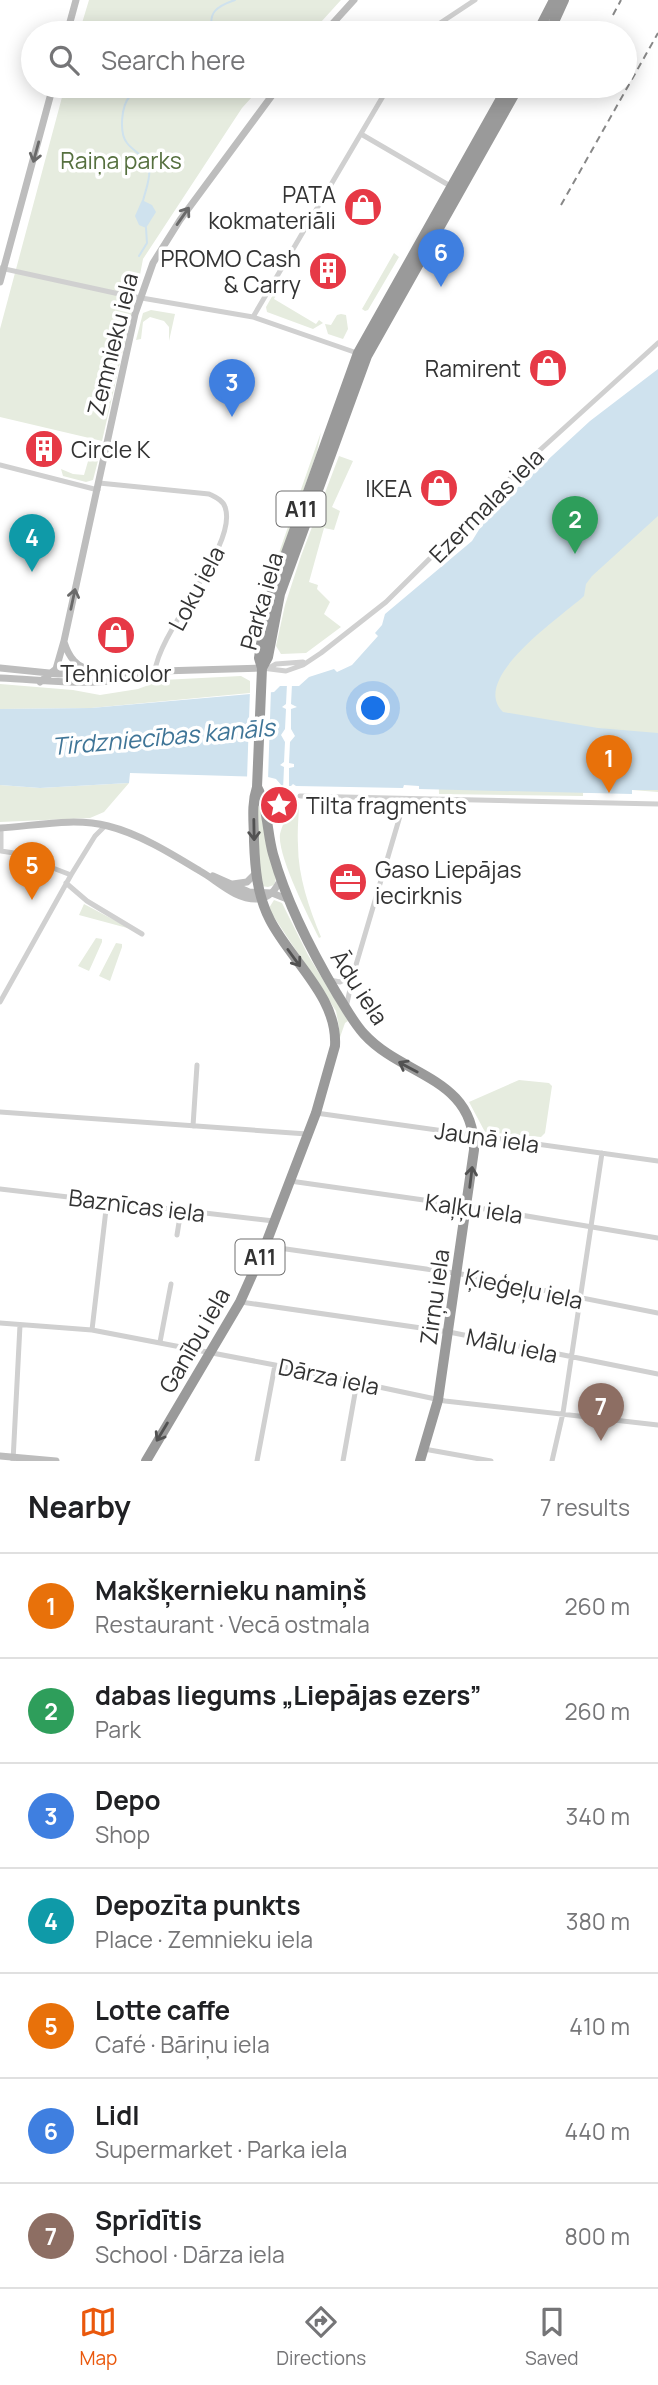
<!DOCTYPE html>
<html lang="en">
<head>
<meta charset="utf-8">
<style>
	:root { --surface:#fff; --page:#f6f6f6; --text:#202124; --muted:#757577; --line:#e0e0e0; --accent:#ea580c }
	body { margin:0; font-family:Manrope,sans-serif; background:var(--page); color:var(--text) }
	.you { position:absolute; left:374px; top:709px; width:24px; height:24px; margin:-18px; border:5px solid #fff; border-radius:50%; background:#1a73e8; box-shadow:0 0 0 10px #1a73e833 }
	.badge { display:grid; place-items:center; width:46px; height:46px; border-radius:50%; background:var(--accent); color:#fff; font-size:23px; font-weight:700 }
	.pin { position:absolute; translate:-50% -58px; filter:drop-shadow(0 2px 4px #0008) }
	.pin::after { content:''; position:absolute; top:37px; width:24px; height:21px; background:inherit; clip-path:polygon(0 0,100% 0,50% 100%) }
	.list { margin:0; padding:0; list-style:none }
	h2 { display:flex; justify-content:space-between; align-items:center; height:91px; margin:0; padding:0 28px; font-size:30px }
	h2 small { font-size:23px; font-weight:400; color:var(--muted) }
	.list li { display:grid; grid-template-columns:46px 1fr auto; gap:21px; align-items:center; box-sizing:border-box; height:105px; padding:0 28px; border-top:2px solid var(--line) }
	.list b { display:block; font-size:26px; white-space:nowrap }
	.list p { margin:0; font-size:23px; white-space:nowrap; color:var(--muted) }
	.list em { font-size:23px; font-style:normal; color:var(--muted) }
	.icon { flex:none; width:38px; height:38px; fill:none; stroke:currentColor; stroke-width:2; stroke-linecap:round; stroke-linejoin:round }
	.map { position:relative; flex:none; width:658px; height:1461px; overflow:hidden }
	.search { position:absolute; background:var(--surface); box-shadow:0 4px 18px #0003; left:21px; right:21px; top:21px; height:77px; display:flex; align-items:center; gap:18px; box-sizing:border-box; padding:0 24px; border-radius:38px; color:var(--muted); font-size:26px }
	.sheet { height:826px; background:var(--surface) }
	nav { display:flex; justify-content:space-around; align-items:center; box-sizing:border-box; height:98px; border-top:2px solid var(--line); background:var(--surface); font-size:19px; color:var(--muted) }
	nav a { display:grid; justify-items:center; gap:4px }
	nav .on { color:var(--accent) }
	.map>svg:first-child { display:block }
</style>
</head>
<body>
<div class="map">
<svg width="658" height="1461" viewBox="0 0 658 1461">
	<rect width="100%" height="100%" fill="#fff"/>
	<path fill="#e6ecdf" d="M89,0H341L311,33H79Z
		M65,86H262L242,108L143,259L139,280L141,279L137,289L102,441L0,417V329Z
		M394,253L399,257L368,310L365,311L362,309Z
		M278,286L279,289L274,299L316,324L319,320L323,323L313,329L267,312L266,307Z
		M151,310L175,314L169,341V327L164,321L150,317L143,322L141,339L136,340L143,313Z
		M341,314L346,315L348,329L343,339L328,334L325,324L331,325L337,315Z
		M658,392V792L632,790L583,793V796L439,794L434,613Z
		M321,432L317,452L268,591L257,641H255L265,593Z
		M91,451L100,453L93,480L86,482L63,476L61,469L73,474L84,475Z
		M339,456L353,461L332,507L340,511L334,530L324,528L309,582L318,585L317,589L330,602L324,614L341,627L306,653L281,654L276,646L285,605L301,556Z
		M241,676L250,681V693L91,708L0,709V684L73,690L100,695L138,689L162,680Z
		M129,783L104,812L90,818L0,822V785L40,788Z
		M258,802L276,879L274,885L268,887L261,886L257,850Z
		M293,802H299C299,816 297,829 298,845C298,876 309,908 321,937L319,938C309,918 277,855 280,834C282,825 287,818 287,808H293Z
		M274,900L282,903L308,955L348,1021L345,1023L338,1043L339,1027L336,1011L272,914L269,908Z
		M84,904L131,929L79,915Z
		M96,938L102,939V942L89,971L78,966Z
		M116,943L122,944V947L110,981L99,976Z
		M519,1080L549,1083L552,1086L545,1133L541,1137L485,1132L469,1102Z"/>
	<path fill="#cfe2ee" d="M142,200L152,205L156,212L146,228L139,225L135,216Z
		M658,369V516L592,576L586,584L584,596C564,615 468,678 503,712L598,728L658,733V790H632V794L419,789V786L404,785L403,788L296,786L293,784L291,786H282L276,779L268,777L130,773L129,783L40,788L0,785V709L91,708L274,692L280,686H299L309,677L334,669L337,672L352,665L378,636L375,633L382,625L385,614L472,541L488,515L590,421Z"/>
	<path fill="#fff" d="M287,684H292L291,704L297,707L291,709V729L295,736L290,742L289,763L294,764V767L289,768V790H283L284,767L280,765L284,762L285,742L281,735L285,729L286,709L282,707L286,704Z
		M271,689L268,780L247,779L250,690Z"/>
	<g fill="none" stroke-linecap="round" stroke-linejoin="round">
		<path stroke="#cfe2ee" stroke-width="2" d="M214,33C206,13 217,6 235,0
			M143,201C145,191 151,179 149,168C146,156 135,153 127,143C119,133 121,106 130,96C134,92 140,89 144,86
			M139,256L147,243L146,228"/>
		<path stroke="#d0d0d0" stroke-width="5" d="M425,33L475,0
			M361,134L452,187
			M0,268L124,295L253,317L357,353
			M253,317L389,86
			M0,465L98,490
			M99,483L209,494C215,497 223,500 225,507C239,544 160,629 155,671
			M262,668L286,671L303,665L321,653L386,602L530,459L658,343
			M269,668L276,664L303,662
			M300,796L658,804
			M1,828V851L14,853L71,875
			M66,883L87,901L142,934
			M330,980L340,982L353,975
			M0,1002L71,875L95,836L106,825
			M346,1008L353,975L405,799
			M0,1112L307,1134
			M316,1113L658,1161
			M193,1126L197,1065
			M290,1181L473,1207L658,1238
			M0,1189L274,1221
			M177,1235L181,1210
			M265,1246L461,1274L658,1313
			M241,1302L449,1332L658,1374
			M0,1323L92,1330L275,1365L445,1401L658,1425
			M92,1330L107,1201
			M160,1342L171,1284
			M424,1449L491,1461
			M13,1461L20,1325
			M257,1461L275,1365
			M343,1461L357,1382
			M552,1461L563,1413L602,1153"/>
		<path stroke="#bdbdbd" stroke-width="7" d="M67,33L76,0
			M324,33L354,0
			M0,282L53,86
			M64,642C69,657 76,668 93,670
			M0,668L59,674L262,668
			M0,678C51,680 101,689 151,673
			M40,682L56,669L64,641L135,314L153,263L180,220L279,86
			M0,828C34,826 74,817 108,826C140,834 172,854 200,871C218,881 235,900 258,899C270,898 276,889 281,879
			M213,876L249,892L272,893L287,899
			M233,884L247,882L256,873
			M0,1456L56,1461"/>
		<path stroke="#9a9a9a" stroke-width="10" d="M537,33L554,0
			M549,33L564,0
			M262,668L268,657L280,594L367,356L519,86
			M257,787C268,807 267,833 273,854C287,904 311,950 337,994C346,1008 353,1022 364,1034C403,1077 475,1077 474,1150L438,1400L420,1461
			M146,1461L240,1302L265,1246L316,1113L335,1046C338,997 291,961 270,920C257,895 255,868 254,841C254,823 251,805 257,787L262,668L259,658L261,644L272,592L358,353L508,86"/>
		<path stroke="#888" stroke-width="2" stroke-dasharray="7 5" stroke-linecap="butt" d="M613,15L621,0
			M561,205L658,33"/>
	</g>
	<defs><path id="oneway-shaft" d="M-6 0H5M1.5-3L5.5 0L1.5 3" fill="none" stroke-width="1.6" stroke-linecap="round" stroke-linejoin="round" transform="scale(1.75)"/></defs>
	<g stroke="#6a6a6a">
		<use href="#oneway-shaft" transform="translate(36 152) rotate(105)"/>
		<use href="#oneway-shaft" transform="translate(183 216) rotate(-55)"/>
		<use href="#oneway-shaft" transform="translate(73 599) rotate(-78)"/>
	</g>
	<g stroke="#525252">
		<use href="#oneway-shaft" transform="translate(254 830) rotate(89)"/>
		<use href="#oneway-shaft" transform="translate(294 958) rotate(54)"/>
		<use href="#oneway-shaft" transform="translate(408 1067) rotate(-152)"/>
		<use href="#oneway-shaft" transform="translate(471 1177) rotate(-83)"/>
		<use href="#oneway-shaft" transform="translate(162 1432) rotate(121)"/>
	</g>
	<defs>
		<symbol id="shop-disc" viewBox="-11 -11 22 22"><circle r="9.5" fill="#e63946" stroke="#fff"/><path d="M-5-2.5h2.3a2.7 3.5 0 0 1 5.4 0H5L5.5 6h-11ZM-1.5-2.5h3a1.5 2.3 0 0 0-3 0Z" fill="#fff"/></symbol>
		<symbol id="building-disc" viewBox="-11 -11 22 22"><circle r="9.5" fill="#e63946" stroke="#fff"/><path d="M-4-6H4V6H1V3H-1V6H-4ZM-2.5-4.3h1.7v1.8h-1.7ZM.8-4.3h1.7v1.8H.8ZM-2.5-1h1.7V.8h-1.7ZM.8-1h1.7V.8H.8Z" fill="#fff"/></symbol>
		<symbol id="sight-disc" viewBox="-11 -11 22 22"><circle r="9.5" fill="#e63946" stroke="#fff"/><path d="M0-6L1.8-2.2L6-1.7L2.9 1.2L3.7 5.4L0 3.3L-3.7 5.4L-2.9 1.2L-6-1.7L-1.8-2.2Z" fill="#fff"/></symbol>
		<symbol id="office-disc" viewBox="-11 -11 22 22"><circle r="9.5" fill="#e63946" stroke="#fff"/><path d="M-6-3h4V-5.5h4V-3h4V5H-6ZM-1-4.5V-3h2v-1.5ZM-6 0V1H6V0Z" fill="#fff"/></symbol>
	</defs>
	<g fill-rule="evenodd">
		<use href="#shop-disc" x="341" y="185" width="44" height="44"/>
		<use href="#building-disc" x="306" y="249" width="44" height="44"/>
		<use href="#shop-disc" x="526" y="346" width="44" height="44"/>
		<use href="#building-disc" x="22" y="427" width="44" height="44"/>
		<use href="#shop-disc" x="417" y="466" width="44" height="44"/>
		<use href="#shop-disc" x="94" y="613" width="44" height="44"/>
		<use href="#sight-disc" x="257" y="783" width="44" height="44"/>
		<use href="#office-disc" x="326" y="860" width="44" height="44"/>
	</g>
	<g text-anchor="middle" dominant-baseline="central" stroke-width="7" stroke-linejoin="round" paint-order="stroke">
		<g fill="#fff" stroke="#707070" stroke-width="2">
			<rect x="276.5" y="491.5" width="49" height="35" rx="5"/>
			<rect x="235.5" y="1239.5" width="49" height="35" rx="5"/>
		</g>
		<g font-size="21" font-weight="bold" fill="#333">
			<text x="301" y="509">A11</text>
			<text x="260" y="1257">A11</text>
		</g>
		<g font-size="23" fill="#56703f" stroke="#fff">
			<text x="121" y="160">Raiņa parks</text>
		</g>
		<g font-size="23" fill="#333" stroke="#fff" text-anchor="end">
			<text x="336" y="194">PATA<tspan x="336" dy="26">kokmateriāli</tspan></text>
			<text x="301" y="258">PROMO Cash<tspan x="301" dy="26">&amp; Carry</tspan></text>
			<text x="521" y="368">Ramirent</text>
			<text x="71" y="449" text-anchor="start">Circle K</text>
			<text x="412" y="488">IKEA</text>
			<text x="116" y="673" text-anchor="middle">Tehnicolor</text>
			<text x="306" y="805" text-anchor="start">Tilta fragments</text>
			<text x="375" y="869" text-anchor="start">Gaso Liepājas<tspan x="375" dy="26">iecirknis</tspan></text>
		</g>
		<g font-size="23" fill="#333" stroke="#fff">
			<text transform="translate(112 344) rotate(-76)">Zemnieku iela</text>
			<text transform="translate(486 505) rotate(-45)">Ezermalas iela</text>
			<text transform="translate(196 588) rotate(-62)">Loku iela</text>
			<text transform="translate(261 601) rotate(-74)">Parka iela</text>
			<text transform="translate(360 987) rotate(57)">Ādu iela</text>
			<text transform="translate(487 1137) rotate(8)">Jaunā iela</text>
			<text transform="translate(137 1205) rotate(7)">Baznīcas iela</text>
			<text transform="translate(474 1208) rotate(8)">Kaļķu iela</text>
			<text transform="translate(524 1288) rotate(12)">Ķieģeļu iela</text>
			<text transform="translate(434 1297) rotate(-82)">Zirņu iela</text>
			<text transform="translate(194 1340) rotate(-60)">Ganību iela</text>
			<text transform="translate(512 1345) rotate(12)">Mālu iela</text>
			<text transform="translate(329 1376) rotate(12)">Dārza iela</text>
		</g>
		<g font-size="24" font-style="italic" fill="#3f7597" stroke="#fff">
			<text transform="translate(163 736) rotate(-5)">Tirdzniecības kanāls</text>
		</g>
	</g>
</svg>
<div class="you"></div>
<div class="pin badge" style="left:609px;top:793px;background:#e8710a">1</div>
<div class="pin badge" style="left:575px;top:554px;background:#2e9e5b">2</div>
<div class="pin badge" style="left:232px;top:417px;background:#3f7fe0">3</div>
<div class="pin badge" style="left:32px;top:572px;background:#0f9aa8">4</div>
<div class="pin badge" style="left:32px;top:900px;background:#e8710a">5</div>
<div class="pin badge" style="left:441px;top:287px;background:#3f7fe0">6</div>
<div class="pin badge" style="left:601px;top:1441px;background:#8d6e63">7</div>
<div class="search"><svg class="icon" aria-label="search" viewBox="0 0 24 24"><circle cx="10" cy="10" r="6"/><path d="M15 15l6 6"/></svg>Search here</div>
</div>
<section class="sheet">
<h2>Nearby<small>7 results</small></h2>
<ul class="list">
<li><span class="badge" style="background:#e8710a">1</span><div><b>Makšķernieku namiņš</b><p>Restaurant · Vecā ostmala</p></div><em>260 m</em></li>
<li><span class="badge" style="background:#2e9e5b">2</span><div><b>dabas liegums „Liepājas ezers”</b><p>Park</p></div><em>260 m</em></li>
<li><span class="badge" style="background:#3f7fe0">3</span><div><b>Depo</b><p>Shop</p></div><em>340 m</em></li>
<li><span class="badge" style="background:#0f9aa8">4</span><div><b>Depozīta punkts</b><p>Place · Zemnieku iela</p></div><em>380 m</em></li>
<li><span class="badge" style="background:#e8710a">5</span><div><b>Lotte caffe</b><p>Café · Bāriņu iela</p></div><em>410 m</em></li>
<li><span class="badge" style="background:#3f7fe0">6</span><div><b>Lidl</b><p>Supermarket · Parka iela</p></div><em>440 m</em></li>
<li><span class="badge" style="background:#8d6e63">7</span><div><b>Sprīdītis</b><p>School · Dārza iela</p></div><em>800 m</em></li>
</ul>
</section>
<nav>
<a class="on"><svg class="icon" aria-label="map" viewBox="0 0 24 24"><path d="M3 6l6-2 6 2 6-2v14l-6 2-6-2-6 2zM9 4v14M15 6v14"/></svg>Map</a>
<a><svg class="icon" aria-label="directions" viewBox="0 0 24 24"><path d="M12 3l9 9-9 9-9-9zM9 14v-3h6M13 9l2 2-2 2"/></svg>Directions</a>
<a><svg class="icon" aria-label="saved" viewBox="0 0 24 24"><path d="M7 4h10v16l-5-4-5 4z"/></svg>Saved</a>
</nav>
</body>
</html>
